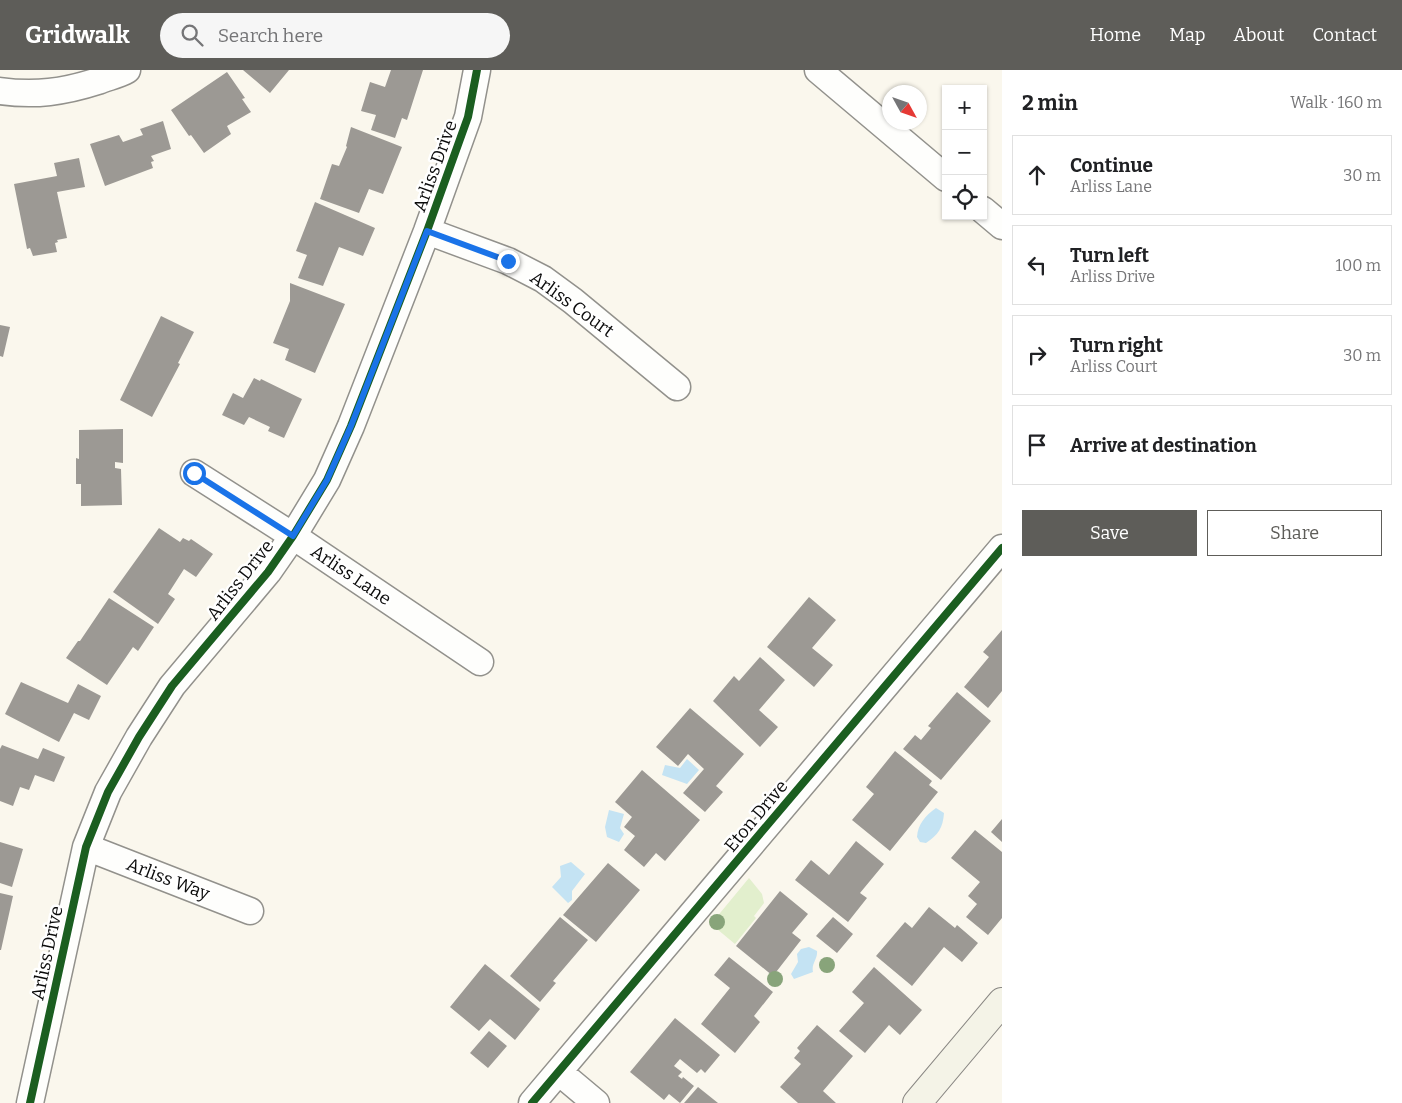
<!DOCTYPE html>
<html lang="en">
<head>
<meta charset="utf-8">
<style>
	:root { --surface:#fff; --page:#f6f6f6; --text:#202124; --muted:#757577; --line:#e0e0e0; --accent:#5e5d59 }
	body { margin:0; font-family:Bitter,serif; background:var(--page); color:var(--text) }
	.controls { position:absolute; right:15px; top:15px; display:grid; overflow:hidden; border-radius:0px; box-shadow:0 1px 4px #0004 }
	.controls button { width:45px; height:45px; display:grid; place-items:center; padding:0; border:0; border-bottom:1px solid var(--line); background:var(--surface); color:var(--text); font:25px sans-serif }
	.compass { position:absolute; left:882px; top:15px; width:45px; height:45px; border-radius:50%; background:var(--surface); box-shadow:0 1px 4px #0004; rotate:130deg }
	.stop { position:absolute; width:15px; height:15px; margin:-11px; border:4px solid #1a73e8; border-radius:50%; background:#fff }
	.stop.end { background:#1a73e8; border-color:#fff; box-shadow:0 1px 5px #0008 }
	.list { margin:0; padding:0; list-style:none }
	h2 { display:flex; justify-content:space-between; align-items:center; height:65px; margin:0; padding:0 20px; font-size:21px }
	h2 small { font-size:16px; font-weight:400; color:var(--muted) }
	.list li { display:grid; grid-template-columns:32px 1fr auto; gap:15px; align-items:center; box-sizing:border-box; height:80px; margin:0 10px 10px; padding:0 10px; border:1px solid var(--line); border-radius:0px }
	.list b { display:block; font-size:19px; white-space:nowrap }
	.list p { margin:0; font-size:16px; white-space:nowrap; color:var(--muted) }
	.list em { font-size:16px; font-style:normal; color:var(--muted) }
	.actions { display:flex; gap:10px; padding:15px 20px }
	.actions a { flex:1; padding:11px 0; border:1px solid var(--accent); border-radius:0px; text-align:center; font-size:18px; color:var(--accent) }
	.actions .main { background:var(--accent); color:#fff }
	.icon { flex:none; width:28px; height:28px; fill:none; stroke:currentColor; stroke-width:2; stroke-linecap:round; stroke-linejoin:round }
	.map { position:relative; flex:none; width:1002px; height:1033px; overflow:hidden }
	header { display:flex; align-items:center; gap:30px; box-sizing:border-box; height:70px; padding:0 25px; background:var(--accent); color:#fff }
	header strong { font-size:24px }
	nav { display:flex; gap:28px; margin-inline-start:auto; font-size:18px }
	.search { width:350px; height:45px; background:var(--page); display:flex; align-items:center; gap:12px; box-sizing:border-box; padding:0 18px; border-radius:28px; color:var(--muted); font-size:19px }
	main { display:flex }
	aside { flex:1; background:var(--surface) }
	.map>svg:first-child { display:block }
</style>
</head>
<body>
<header>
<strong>Gridwalk</strong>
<div class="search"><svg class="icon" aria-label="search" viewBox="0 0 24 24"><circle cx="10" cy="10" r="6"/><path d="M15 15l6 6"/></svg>Search here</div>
<nav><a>Home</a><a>Map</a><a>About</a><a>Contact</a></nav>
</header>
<main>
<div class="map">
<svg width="1002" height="1033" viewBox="0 0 1002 1033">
	<rect width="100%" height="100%" fill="#faf7ed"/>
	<path fill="#e2efcd" d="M749,808L762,824L764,833L754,846L756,848L735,874L711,854Z"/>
	<path fill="#c4e3f3" d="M687,689L699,700L687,714L662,705L665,695L680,698Z
		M936,738L944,743C943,758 938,765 926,773L920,772L917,767C918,754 925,746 936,738Z
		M609,740L624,744L620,758L624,764L619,772L607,767L605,757Z
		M571,792L585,804L572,821V830L568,833L552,817L561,807L560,796Z
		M809,877L817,881C818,889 811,894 813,902L794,909L791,904L798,892L797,884L801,879Z"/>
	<path fill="#9c9994" d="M243,0H289L270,23Z
		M391,0H423L407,50L402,48L395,68L371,60L376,45L361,41L370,12L385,17Z
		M227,2L245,28L242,29L251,42L227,56L231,64L204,83L191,65L189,66L171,40Z
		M163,51L171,79L151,86L154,91L151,92L153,98L105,116L90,74L119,65L123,72L143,65L140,59Z
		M351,57L402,77L383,124L369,119L359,143L320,129L332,94L339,96L347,77L346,76Z
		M79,88L85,117L57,122L67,168L57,170L58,172L55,173L57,182L33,186L30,178L27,179L14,114L57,106L54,93Z
		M315,132L375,158L363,186L339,177L323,216L298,208L307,185L296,181Z
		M290,213L345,234L315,303L285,290L289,279L273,273L290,231Z
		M161,246L194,262L178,293L180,294L152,347L120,330Z
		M0,255L10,257L3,287L0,286Z
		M254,308L260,311L261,309L302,329L284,368L268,361L270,357L249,347L244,355L222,345L233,323L243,328Z
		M123,359V393L115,392V398L121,399L122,435L81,436V414H76V388L79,389V360Z
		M159,458L180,472L183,468L189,471L191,469L213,484L196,507L184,499L168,524L175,529L158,554L113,522Z
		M809,527L836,550L812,578L833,595L814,617L767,577Z
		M109,528L154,557L138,581L133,577L107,615L66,588L78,571H80Z
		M1002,560V621L988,638L964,617L989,587L983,582Z
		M760,587L785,610L759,640L778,657L760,677L713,631L734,606L739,611Z
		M21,612L68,633L78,614L101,626L89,650L74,643L59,672L5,644Z
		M957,622L991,651L941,710L903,679L915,665L921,670L931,658L928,656Z
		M690,638L744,684L716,716L723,722L705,742L683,723L704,699L688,684L678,696L656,677Z
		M2,675L38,689L43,678L65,687L54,712L35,705L29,720L20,717L13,736L0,731V679Z
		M895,681L932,711L929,715L938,722L890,781L852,750L874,724L866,717Z
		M642,700L700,750L665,791L656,783L644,797L624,780L635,766L624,757L632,747L615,732Z
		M1002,749V772L991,762Z
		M975,760L1002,782V848L988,865L966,847L977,834L968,826L980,812L951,788Z
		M856,771L884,794L860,823L867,828L848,852L795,810L811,790L829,805Z
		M0,772L23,779L12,817L0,813Z
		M608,793L640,820L596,872L563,845Z
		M780,821L808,844L792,863L801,870L773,906L736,876Z
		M0,823L13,826L1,880H0Z
		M929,837L955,858L957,855L978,873L962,892L944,877L912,916L876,886L905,852L912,858Z
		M560,847L588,870L553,911L556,913L540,932L510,906Z
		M833,847L853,864L837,883L816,866Z
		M729,887L773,922L754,946L760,952L735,983L701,954L730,918L714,905Z
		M485,894L540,939L515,970L490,949L479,961L450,937Z
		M874,897L922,940L900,965L889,955L865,983L839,961L864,933L852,922Z
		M675,948L720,985L705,1003L701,999L697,1003L680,989L674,996L682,1002L678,1006L682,1009L683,1007L694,1016L680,1033L669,1024L664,1030L630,1002Z
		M817,955L853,986L823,1021L836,1033H798L780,1017L801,994L794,988L800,981L797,978Z
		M489,961L507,976L488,998L470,983Z
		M698,1017L718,1033H684Z"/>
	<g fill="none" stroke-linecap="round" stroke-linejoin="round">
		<defs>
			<path id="street" d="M818,0L946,108
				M0,21C35,26 64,22 98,11C108,7 118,5 127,0
				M983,140L1002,156
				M427,161L508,191L543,209L573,231L677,317
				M194,403L293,466L480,592
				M86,777L250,841
				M559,1002L596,1033
				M30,1033L86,777L108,722L139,667L172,616L268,502L293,466L327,410L351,356L427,161L468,47L477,0
				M532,1033L1002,478"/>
			<path id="secondary" d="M917,1033L1002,932"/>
		</defs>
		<use href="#street" stroke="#92918c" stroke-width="29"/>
		<use href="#secondary" stroke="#898783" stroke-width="30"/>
		<use href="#street" stroke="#fefefc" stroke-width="26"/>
		<use href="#secondary" stroke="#f4f3e7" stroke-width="28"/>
		<defs>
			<path id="cycleway" d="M30,1033L86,777L108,722L139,667L172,616L268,502L293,466L327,410L351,356L427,161L468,47L477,0
				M532,1033L1002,478"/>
		</defs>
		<use href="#cycleway" stroke="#fff" stroke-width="11"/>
		<use href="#cycleway" stroke="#1b5e20" stroke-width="8"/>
	</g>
	<g fill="#88a47a">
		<circle cx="717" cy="852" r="8"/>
		<circle cx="827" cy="895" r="8"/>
		<circle cx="775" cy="909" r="8"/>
	</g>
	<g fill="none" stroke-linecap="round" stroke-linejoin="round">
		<path stroke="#1a73e8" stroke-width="6" d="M194,403L293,466L327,410L351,356L427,161L508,191"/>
	</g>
	<g text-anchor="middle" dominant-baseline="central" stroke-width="5" stroke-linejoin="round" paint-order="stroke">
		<g font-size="18" fill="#0a0a0a" stroke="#fff">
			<text transform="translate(435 96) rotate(-70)">Arliss Drive</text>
			<text transform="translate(572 234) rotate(36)">Arliss Court</text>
			<text transform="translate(351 505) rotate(34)">Arliss Lane</text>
			<text transform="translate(240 510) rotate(-52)">Arliss Drive</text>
			<text transform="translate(756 746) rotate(-50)">Eton Drive</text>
			<text transform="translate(168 809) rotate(21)">Arliss Way</text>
			<text transform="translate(47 883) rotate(-78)">Arliss Drive</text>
		</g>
	</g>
</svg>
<div class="controls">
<button>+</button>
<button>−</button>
<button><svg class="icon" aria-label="locate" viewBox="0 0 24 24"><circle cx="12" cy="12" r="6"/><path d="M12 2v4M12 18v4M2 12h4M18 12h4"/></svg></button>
</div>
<svg class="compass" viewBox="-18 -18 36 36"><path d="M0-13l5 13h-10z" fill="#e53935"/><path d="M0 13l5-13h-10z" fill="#757577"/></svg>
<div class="stop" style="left:194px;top:403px"></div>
<div class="stop end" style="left:508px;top:191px"></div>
</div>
<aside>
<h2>2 min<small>Walk · 160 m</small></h2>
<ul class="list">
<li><svg class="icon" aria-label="ahead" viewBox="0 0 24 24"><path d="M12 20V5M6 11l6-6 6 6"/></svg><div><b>Continue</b><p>Arliss Lane</p></div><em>30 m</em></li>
<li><svg class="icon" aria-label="left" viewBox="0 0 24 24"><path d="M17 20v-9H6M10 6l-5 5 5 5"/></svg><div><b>Turn left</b><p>Arliss Drive</p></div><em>100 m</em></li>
<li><svg class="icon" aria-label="right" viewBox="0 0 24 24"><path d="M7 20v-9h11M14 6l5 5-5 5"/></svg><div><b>Turn right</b><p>Arliss Court</p></div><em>30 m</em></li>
<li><svg class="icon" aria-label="arrive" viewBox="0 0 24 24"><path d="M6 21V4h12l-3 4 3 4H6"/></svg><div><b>Arrive at destination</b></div></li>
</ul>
<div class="actions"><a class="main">Save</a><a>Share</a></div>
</aside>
</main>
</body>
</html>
